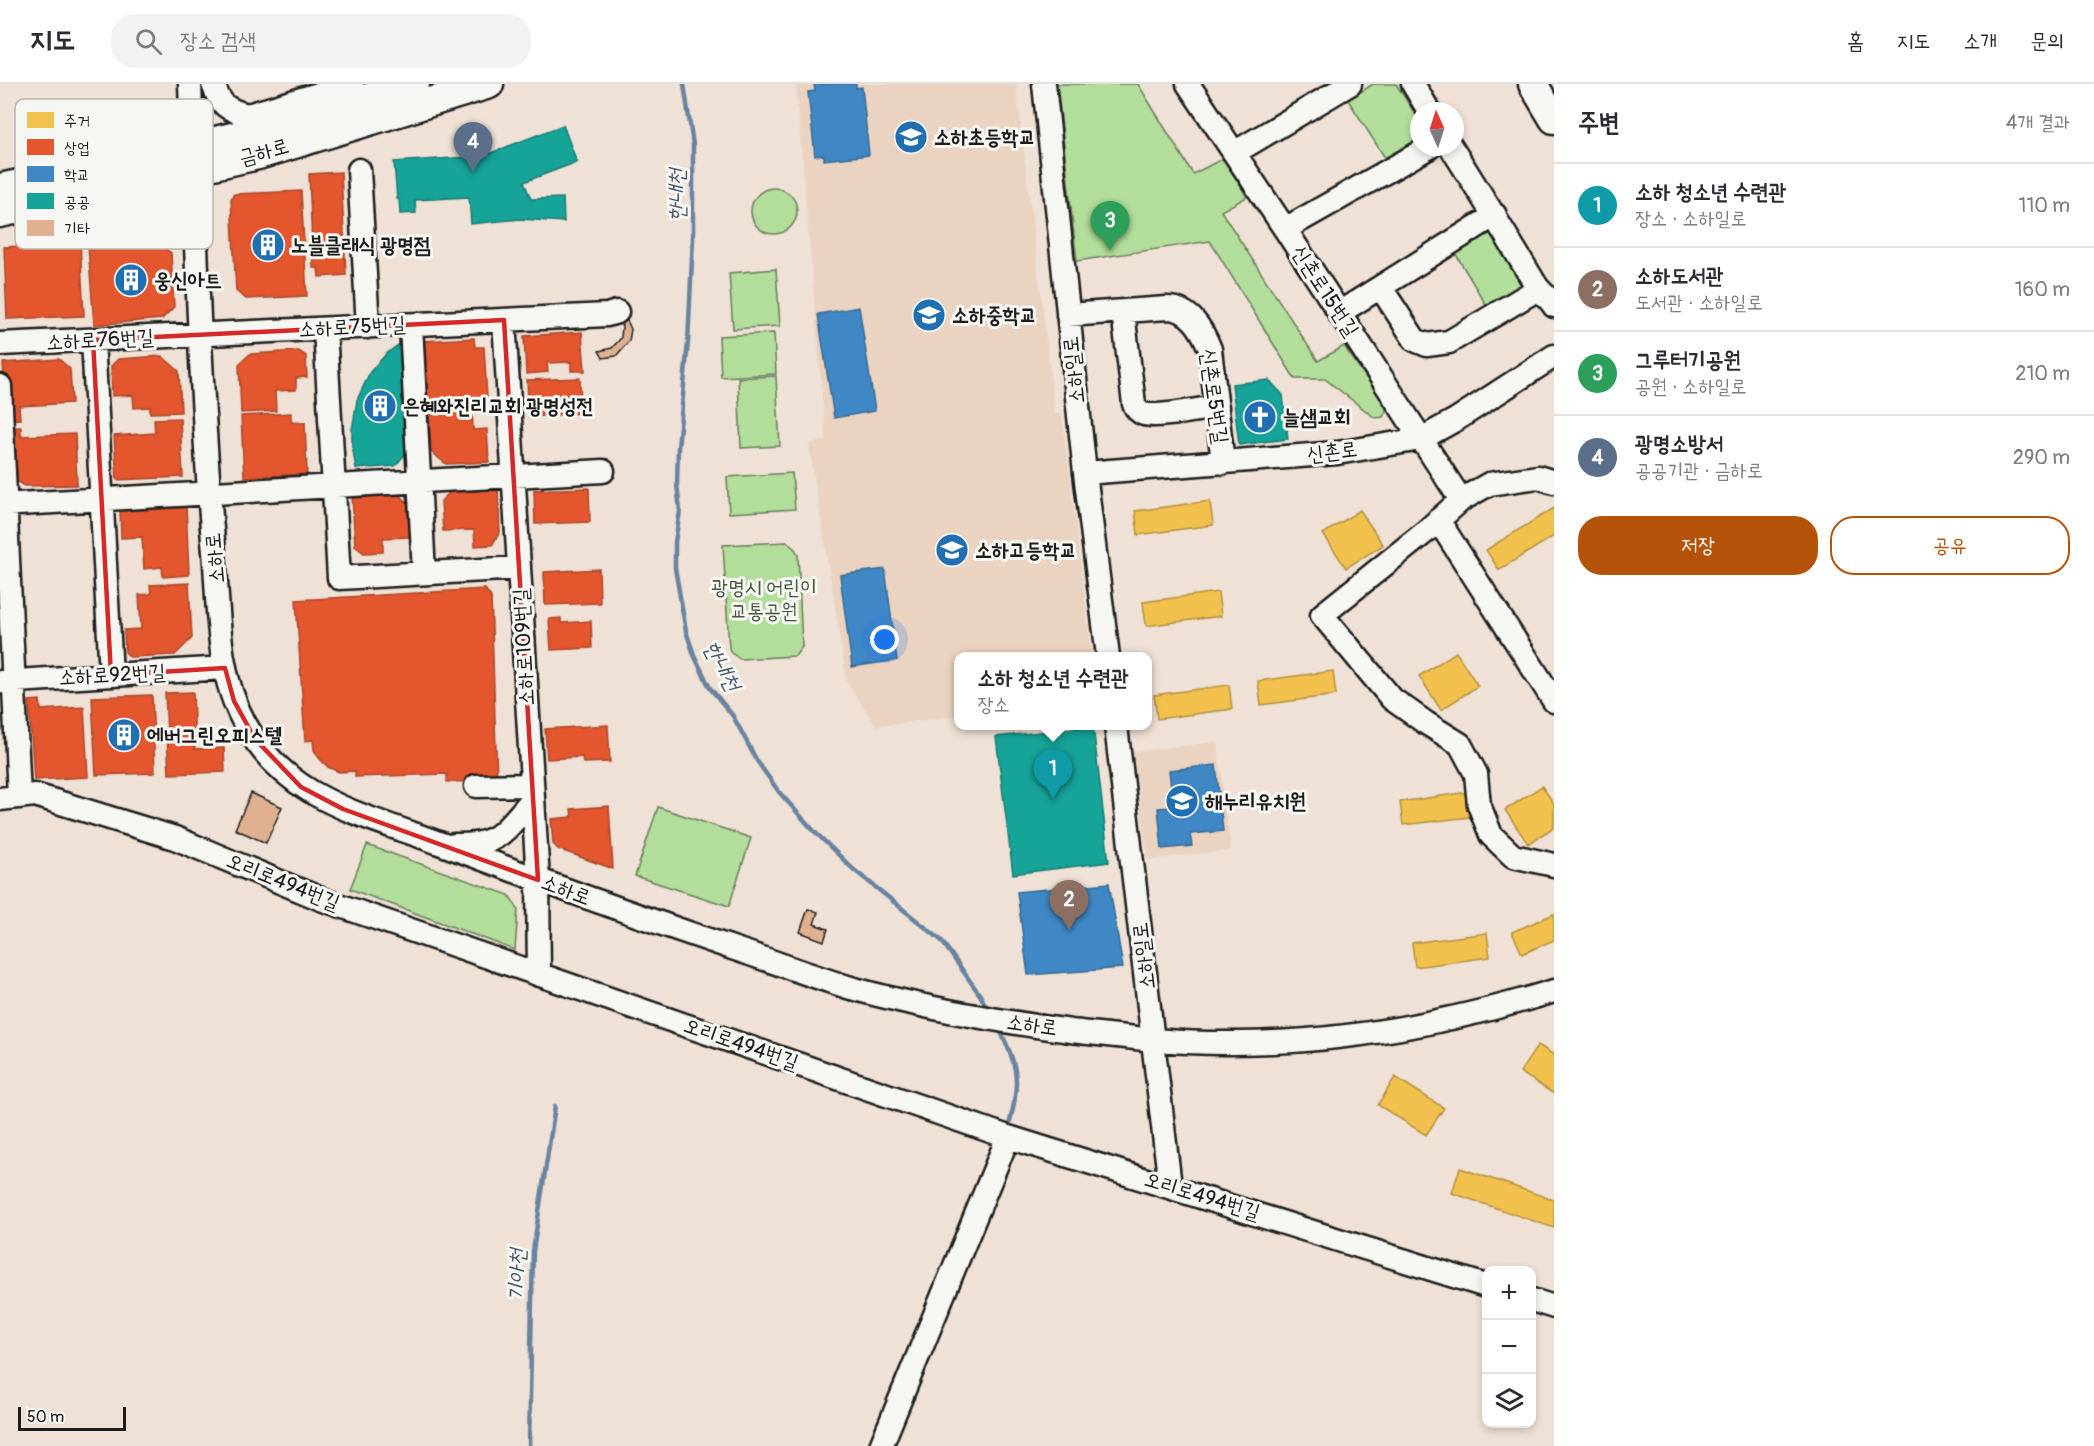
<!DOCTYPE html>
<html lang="ko">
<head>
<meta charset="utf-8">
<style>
	:root { --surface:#fff; --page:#f2f2f3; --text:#2b2b33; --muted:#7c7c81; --line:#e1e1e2; --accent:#b45309 }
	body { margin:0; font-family:Pangolin,"Poor Story",sans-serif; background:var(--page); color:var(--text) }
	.controls { position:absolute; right:18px; bottom:18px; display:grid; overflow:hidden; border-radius:12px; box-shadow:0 3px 9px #0003 }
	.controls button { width:54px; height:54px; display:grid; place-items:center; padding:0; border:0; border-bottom:2px solid var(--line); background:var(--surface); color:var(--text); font:30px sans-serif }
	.compass { position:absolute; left:1410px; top:18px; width:54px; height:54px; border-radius:50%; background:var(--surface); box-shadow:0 3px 9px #0003; rotate:357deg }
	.scale { position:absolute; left:18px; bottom:15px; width:108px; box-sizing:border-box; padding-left:6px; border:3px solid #1c1c1c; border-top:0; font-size:16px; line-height:21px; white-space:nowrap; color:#1c1c1c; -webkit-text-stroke:4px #f6f6f2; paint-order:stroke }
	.you { position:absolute; left:885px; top:556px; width:21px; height:21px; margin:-15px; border:4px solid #fff; border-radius:50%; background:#1a73e8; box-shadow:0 0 0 9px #1a73e833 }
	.badge { display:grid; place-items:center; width:39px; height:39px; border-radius:50%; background:var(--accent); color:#fff; font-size:20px; font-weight:700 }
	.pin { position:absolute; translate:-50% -50px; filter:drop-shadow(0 2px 3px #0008) }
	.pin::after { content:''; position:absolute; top:32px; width:21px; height:18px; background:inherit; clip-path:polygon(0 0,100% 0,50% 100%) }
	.popup { position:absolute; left:954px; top:568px; width:198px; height:78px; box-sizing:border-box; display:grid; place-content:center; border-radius:12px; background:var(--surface); filter:drop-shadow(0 2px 4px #0005); font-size:20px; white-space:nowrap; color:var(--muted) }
	.popup b { font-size:22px; color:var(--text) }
	.popup::after { content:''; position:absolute; left:50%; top:100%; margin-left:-12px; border:12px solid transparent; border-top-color:var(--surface) }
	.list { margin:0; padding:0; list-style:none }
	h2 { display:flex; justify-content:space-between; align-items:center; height:78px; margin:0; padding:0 24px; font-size:26px }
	h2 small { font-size:20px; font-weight:400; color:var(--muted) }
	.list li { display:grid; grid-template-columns:39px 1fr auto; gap:18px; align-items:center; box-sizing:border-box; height:84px; padding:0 24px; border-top:2px solid var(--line) }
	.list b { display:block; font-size:22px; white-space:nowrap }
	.list p { margin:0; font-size:20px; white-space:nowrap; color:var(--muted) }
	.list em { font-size:20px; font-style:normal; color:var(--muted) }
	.actions { display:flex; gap:12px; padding:18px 24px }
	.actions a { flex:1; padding:14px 0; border:2px solid var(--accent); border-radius:24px; text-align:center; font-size:21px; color:var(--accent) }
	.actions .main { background:var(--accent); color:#fff }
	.icon { flex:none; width:33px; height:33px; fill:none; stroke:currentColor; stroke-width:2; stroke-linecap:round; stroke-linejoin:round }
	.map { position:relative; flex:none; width:1554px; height:1362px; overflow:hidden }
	header { display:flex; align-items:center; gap:36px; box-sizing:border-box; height:84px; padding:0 30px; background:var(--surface); border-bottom:2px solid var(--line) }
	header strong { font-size:28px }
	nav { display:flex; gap:33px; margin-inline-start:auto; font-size:21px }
	.search { width:420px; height:54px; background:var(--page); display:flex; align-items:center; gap:15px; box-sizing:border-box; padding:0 21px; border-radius:24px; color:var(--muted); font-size:22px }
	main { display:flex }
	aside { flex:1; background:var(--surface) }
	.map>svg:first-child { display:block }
</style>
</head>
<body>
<header>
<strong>지도</strong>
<div class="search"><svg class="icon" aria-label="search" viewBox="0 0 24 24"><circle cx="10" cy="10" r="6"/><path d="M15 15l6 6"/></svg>장소 검색</div>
<nav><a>홈</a><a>지도</a><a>소개</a><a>문의</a></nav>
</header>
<main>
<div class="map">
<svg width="1554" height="1362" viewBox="0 0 1554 1362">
	<rect width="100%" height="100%" fill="#efe1d5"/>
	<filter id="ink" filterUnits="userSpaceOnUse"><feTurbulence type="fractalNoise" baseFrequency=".0167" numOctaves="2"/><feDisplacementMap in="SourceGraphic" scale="12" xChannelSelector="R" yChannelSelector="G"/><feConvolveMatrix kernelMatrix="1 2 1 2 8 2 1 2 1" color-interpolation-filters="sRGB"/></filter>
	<g filter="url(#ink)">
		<path fill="#ead3c1" d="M796,0H1016L1055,330H1062L1092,572H958V632L876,642L847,598L809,360L826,357Z
			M1217,658L1231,766L1148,776L1133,668Z"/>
		<path fill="#b2dd9a" stroke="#677c5b" stroke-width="1.5" d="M1057,0H1138L1193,90L1224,74L1247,113L1221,127L1318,277L1344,262L1386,322V327L1383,333L1375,334L1325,295H1295L1210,157L1077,177Z
			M1373,0H1396L1419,36V57L1387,77L1348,16Z
			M751 127a23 23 0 1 1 46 0a23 23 0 1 1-46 0Z
			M1493,147L1524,199L1486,221L1455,169Z
			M776,185L780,242L733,245L729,189Z
			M774,249L776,290L721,293L719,252Z
			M776,292L780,362L741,364L738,294Z
			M792,389L795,425L729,429L727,393Z
			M787,458L795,465L798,471L802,563L795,572L740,575L731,569L729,564L723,461Z
			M658,723L751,754L729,822L635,792Z
			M367,761L509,811L518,825L515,866L350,805Z"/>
		<path fill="#f2c14e" stroke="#b2903f" stroke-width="1.5" d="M1210,417L1213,441L1138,451L1135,427Z
			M1554,424V452L1499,486L1486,466Z
			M1360,426L1383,461L1346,484L1323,450Z
			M1218,508L1221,532L1146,542L1143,518Z
			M1456,568L1478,602L1441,626L1419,592Z
			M1333,587L1336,611L1261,621L1258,597Z
			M1229,601L1232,625L1157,635L1154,611Z
			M1542,702L1554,720V743L1528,760L1505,726Z
			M1475,707L1478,732L1403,741L1400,718Z
			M1554,830V856L1522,870L1512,848Z
			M1487,849L1490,873L1415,883L1412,859Z
			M1538,961L1554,971V1010L1520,988Z
			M1395,993L1444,1024L1426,1051L1378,1021Z
			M1460,1084L1554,1116V1144L1452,1109Z"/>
		<path fill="#e4572e" stroke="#a84529" stroke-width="1.5" d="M341,88L346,191L319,193L318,184H313L309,90Z
			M301,107L307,212L246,215L236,207L231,115L234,110Z
			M155,157L171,169L174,223L162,235L94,241L88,161Z
			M80,159L84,232L7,235L4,163Z
			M582,248L585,287H571V278L547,279L548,288L526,290L524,252Z
			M474,254L475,263H484L487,314L426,317L423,257Z
			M299,267L306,272L307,293L296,294V306L275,307L276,327L241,329L239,280L250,270Z
			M162,272L179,287L181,328L150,329V323L134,324L133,311L112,312L111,282L118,275Z
			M59,275L70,285L72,319L19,322L20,335L7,336L3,279Z
			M580,294L581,329L529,333L527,296Z
			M472,323L473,346L487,345L489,378L446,380L431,368L429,325Z
			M291,329V338H305L307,390L244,393L241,332Z
			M180,334L183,393L117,396L114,352L155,349L154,335Z
			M8,343H21V352L75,350L77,401L25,402L9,392Z
			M589,404L590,438L535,440L534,406Z
			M498,405L500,448L492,461L475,462L474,446L443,447L441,417L452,406Z
			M398,409L408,419L410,453L383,454V468L364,469L355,462L352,411Z
			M186,421L189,491L163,493L162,483L144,485L142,453L121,454L120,425Z
			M599,485L600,519L545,521L544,488Z
			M189,499L192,554L175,571L130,573L125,568L124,546L141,545L139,511L151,510L150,501Z
			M485,505L491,513L497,697L447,698V690L355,693V687L339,688L328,683L319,674L314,666L313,656L305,657L296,516Z
			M561,534V539L591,537L592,564L551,566L549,535Z
			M193,608L195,665L224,664L225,688L169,690L165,609Z
			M152,611L155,689L96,691L92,613Z
			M40,616L41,626L84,623L88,693L34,696L29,617Z
			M608,641L610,678L583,679L582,673L547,675L545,645Z
			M609,722L613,785L558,765L553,760L551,735L572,733L571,725Z"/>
		<path fill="#3f88c5" stroke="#346892" stroke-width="1.5" d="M814,0H856V4L862,3L869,71L824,76V71L815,72L808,8L815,7Z
			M859,223L875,327L834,334L818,230Z
			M885,485L897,576L852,583L840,491Z
			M1216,681L1223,747L1190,750L1192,762L1162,765L1158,724L1173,723L1169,686Z
			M1109,799L1123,884L1028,891L1017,808Z"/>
		<path fill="#17a398" stroke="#187a73" stroke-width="1.5" d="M563,41L577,78L524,98L531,115L563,114L564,138L520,135L471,140L469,113L415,116L416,129L400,130L399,115H397L394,78L483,72Z
			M401,259L407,368L395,382L356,385L352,360V346L357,316L370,288L386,270Z
			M1269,296L1283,311L1288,355L1239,361L1232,300Z
			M1093,642L1109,778L1013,790L996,653Z"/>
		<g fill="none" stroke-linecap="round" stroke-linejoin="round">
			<path stroke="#68839f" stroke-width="4.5" d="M684,0L693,61V155L688,258L678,364L677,400L680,427L675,458V484L686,547L694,571L710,604L733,632L757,677L779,708L814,747L853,785L941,856L980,911L989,927
				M998,943C1017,978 1021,997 1010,1037
				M529,1362L533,1167L555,1022"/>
		</g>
		<path fill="#e0b191" stroke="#1c1c1c" stroke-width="1.5" d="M624,230L631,245L629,257L616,272L603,274L599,267L612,264L621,254L622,242L615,236Z
			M251,709L282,723L266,759L235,745Z
			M808,825L818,828L814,840L828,845L824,857L800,848Z"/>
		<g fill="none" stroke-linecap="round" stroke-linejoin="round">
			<defs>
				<path id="minor" d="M190,0C196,156 200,313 214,468C219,524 216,587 244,638C281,706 340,724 408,748C440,759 472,771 504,783C584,813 664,841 744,868C780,880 815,893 851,904C923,924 997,937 1071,947C1125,953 1179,960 1233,959C1342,959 1450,939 1554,907
					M213,0C220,21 227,26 248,31L352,0
					M1044,0L1085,389L1108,572
					M1188,0L1285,145L1461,416
					M1413,0L1429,27
					M1451,63C1480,108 1508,155 1536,201C1541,209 1549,213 1554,222
					M1234,69L1350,0
					M359,86L368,243
					M69,114L99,124L149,120L166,125L178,135L197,161
					M1285,145L1430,63
					M1381,204L1415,256L1427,261L1449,258L1538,205
					M1123,228L1134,320C1136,325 1138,328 1144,330C1158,334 1200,325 1217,323
					M1339,229L1495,131
					M1068,231L1167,224C1190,224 1202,245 1210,265L1223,379
					M504,236L538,796L539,891
					M411,241L424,489
					M325,245L339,494L519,484
					M93,256L111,591
					M0,260L607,231L617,228
					M0,302L19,713
					M1085,389L1337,369L1421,355L1457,335L1554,272
					M1554,398L1538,393L1489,400L1461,416L1424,449L1322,531L1392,615L1426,639L1460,660L1476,690L1479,721L1491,751L1513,772L1554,781
					M0,421L603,387
					M1438,436L1554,617
					M0,598L225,584
					M1116,642L1170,1102
					M476,702L532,701
					M0,715L35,711L175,754L321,815L1005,1052L1486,1202
					M454,761C501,762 503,747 533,715
					M1532,1216L1554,1223
					M881,1362L1008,1053"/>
				<path id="major" d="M1533,0L1554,35
					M0,104L150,73L252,48L415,0
					M0,129L258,71L489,0"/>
			</defs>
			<use href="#minor" stroke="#1c1c1c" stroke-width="27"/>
			<use href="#major" stroke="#1c1c1c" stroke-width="33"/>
			<use href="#minor" stroke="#f6f6f2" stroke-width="22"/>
			<use href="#major" stroke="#f6f6f2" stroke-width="28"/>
		</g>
	</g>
	<path fill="none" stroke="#d62828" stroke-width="4.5" stroke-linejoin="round" d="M504,236L538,796L343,725L301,703L255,655L234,617L225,584L111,591L93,256Z"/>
	<defs>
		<symbol id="school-disc" viewBox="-11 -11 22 22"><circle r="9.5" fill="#1f6fb2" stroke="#f6f6f2"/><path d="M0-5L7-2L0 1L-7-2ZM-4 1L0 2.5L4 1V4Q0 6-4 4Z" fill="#fff"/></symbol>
		<symbol id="building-disc" viewBox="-11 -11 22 22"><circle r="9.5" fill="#1f6fb2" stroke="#f6f6f2"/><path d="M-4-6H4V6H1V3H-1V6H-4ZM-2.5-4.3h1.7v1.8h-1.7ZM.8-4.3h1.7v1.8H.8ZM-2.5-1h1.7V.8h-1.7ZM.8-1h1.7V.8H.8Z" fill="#fff"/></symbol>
		<symbol id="church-disc" viewBox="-11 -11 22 22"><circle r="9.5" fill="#1f6fb2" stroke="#f6f6f2"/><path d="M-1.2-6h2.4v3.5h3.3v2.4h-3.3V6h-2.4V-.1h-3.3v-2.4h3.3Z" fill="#fff"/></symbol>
	</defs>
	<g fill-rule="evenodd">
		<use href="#school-disc" x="892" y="34" width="38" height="38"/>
		<use href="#building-disc" x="249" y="142" width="38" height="38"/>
		<use href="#building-disc" x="112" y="177" width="38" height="38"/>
		<use href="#school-disc" x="910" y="212" width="38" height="38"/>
		<use href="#building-disc" x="361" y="303" width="38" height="38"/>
		<use href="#church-disc" x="1241" y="314" width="38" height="38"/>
		<use href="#school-disc" x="933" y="447" width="38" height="38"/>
		<use href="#building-disc" x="105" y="632" width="38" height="38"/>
		<use href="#school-disc" x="1163" y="698" width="38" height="38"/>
	</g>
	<g text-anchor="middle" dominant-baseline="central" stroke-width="6" stroke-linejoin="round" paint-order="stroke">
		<g font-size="21" font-weight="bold" fill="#1c1c1c" stroke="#f6f6f2" text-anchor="start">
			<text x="934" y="53">소하초등학교</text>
			<text x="291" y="161">노블클래식 광명점</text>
			<text x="154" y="196">웅신아트</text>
			<text x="952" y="231">소하중학교</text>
			<text x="403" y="322">은혜와진리교회 광명성전</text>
			<text x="1283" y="333">늘샘교회</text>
			<text x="975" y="466">소하고등학교</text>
			<text x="147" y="651">에버그린오피스텔</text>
			<text x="1205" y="717">해누리유치원</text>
		</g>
		<g font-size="21" fill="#1c1c1c" stroke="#f6f6f2">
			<text transform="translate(264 68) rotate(-15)">금하로</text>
			<text transform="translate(1325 207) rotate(57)">신촌로15번길</text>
			<text transform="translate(352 243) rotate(-3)">소하로75번길</text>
			<text transform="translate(100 256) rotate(-3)">소하로76번길</text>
			<text transform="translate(1074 286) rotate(-96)">소하일로</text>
			<text transform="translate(1214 312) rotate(82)">신촌로5번길</text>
			<text transform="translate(1332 368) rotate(-7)">신촌로</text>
			<text transform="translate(215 474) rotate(-95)">소하로</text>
			<text transform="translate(524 563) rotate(-93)">소하로109번길</text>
			<text transform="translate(112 591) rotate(-3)">소하로92번길</text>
			<text transform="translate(283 798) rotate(22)">오리로494번길</text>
			<text transform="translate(566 806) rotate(21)">소하로</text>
			<text transform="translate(1144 872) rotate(-97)">소하일로</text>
			<text transform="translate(1032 941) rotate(8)">소하로</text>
			<text transform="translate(741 960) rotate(19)">오리로494번길</text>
			<text transform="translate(1202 1112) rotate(17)">오리로494번길</text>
		</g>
		<g font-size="21" fill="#495642" stroke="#f6f6f2">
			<text x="764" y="503">광명시 어린이<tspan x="764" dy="24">교통공원</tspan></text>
		</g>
		<g font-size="22" font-style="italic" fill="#485868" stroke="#f6f6f2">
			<text transform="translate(677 111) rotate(-90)">한내천</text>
			<text transform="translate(722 582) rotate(62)">한내천</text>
			<text transform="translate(517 1191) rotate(-88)">기아천</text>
		</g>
	</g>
	<rect x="15" y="15" width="198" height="150" rx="9" fill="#f6f6f2" stroke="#b5b5b2" stroke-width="1.5"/>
	<rect x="27" y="28" width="27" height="16" fill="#f2c14e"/>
	<rect x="27" y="55" width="27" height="16" fill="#e4572e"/>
	<rect x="27" y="82" width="27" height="16" fill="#3f88c5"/>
	<rect x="27" y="109" width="27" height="16" fill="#17a398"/>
	<rect x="27" y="136" width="27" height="16" fill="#e0b191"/>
	<g font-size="16" fill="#1c1c1c">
		<text x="64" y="42">주거</text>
		<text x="64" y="69">상업</text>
		<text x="64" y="96">학교</text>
		<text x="64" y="123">공공</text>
		<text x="64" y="150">기타</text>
	</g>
</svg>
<div class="controls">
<button>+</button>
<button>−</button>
<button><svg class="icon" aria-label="layers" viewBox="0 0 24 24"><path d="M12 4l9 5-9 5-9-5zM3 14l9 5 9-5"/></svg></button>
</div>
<svg class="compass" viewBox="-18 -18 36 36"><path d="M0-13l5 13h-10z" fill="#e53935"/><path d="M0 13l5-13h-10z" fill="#7c7c81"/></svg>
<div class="scale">50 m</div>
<div class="you"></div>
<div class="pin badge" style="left:1053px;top:715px;background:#0f9aa8">1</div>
<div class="popup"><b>소하 청소년 수련관</b>장소</div>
<div class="pin badge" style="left:1069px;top:846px;background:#8d6e63">2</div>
<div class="pin badge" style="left:1110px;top:167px;background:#2e9e5b">3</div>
<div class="pin badge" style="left:473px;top:88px;background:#5c6f8a">4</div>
</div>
<aside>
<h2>주변<small>4개 결과</small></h2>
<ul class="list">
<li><span class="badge" style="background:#0f9aa8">1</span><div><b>소하 청소년 수련관</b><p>장소 · 소하일로</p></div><em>110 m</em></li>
<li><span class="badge" style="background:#8d6e63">2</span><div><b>소하도서관</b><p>도서관 · 소하일로</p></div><em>160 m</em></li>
<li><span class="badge" style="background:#2e9e5b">3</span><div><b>그루터기공원</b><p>공원 · 소하일로</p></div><em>210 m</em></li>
<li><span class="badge" style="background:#5c6f8a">4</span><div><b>광명소방서</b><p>공공기관 · 금하로</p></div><em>290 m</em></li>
</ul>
<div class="actions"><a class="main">저장</a><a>공유</a></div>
</aside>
</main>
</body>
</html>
